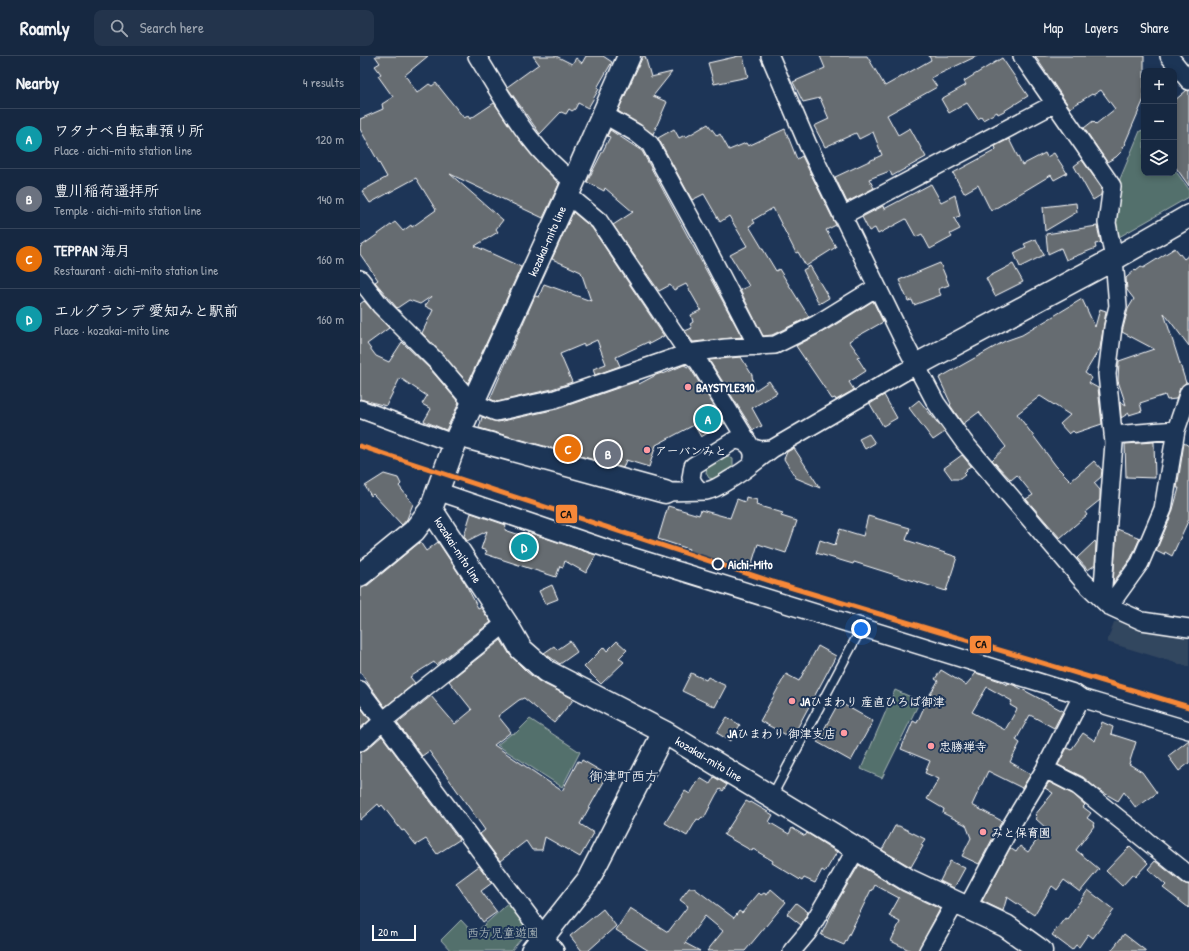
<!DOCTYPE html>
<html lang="en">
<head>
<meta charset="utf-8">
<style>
	:root { --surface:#162841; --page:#23344c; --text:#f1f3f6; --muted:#9ea6b1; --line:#35445a; --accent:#95b2f1 }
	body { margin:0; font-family:"Patrick Hand","Klee One",sans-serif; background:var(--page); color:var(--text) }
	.controls { position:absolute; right:12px; top:12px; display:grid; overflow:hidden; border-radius:8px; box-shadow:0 2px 6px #0003 }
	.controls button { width:36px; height:36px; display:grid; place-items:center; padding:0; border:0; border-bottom:1px solid var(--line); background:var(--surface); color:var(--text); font:20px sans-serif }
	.scale { position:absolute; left:12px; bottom:10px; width:44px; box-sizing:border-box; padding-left:4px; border:2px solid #fff; border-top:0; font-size:11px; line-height:14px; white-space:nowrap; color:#fff; -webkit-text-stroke:3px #1d3557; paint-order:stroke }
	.you { position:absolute; left:501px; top:573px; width:14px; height:14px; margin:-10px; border:3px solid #fff; border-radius:50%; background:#1a73e8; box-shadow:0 0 0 6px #1a73e833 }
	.badge { display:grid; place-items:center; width:26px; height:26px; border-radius:50%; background:var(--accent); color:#fff; font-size:13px; font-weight:700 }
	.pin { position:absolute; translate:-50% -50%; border:2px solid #fff; box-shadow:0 1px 4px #0006 }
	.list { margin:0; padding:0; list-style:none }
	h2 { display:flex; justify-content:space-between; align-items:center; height:52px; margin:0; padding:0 16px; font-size:17px }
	h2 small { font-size:13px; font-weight:400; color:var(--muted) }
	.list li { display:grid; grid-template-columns:26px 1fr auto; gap:12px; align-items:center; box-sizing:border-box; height:60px; padding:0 16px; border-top:1px solid var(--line) }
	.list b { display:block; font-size:15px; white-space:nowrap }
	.list p { margin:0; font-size:13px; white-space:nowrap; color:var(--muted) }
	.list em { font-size:13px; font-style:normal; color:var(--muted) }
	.icon { flex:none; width:22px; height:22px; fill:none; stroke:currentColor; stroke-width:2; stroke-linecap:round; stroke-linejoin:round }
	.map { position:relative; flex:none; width:829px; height:895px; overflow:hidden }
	header { display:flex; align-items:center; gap:24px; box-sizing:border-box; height:56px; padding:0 20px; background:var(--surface); border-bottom:1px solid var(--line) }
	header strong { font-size:19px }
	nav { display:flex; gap:22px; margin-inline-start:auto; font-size:14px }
	.search { width:280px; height:36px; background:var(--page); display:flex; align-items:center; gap:10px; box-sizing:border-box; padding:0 14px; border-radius:8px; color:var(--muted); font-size:15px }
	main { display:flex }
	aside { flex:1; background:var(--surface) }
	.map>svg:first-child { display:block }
</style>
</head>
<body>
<header>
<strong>Roamly</strong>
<div class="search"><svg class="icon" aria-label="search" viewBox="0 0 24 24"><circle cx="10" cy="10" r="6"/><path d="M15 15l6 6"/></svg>Search here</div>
<nav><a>Map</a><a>Layers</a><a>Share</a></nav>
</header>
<main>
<aside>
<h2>Nearby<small>4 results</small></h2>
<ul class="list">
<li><span class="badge" style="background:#0f9aa8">A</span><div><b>ワタナベ自転車預り所</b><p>Place · aichi-mito station line</p></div><em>120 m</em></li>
<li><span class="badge" style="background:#6b7280">B</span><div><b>豊川稲荷遥拝所</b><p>Temple · aichi-mito station line</p></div><em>140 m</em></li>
<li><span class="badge" style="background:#e8710a">C</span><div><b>TEPPAN 海月</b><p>Restaurant · aichi-mito station line</p></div><em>160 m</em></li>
<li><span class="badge" style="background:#0f9aa8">D</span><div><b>エルグランデ 愛知みと駅前</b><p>Place · kozakai-mito line</p></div><em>160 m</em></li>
</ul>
</aside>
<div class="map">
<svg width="829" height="895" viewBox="0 0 829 895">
	<rect width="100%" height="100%" fill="#1d3557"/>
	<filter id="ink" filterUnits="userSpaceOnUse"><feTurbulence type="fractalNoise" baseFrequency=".025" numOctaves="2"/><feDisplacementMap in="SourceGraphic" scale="8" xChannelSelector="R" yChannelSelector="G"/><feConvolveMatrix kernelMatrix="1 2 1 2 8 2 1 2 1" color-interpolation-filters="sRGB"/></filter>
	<g filter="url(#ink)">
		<path fill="#33465f" d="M762,565L801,577L829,582V611L747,586L754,566Z"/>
		<path fill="#536f6c" stroke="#a9b7b6" d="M784,74V117H814V113L829,133V141L759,181L754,179L755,135L780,75Z
			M365,399L373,403V412L355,423L349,422L346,417L347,411Z
			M535,634L560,645L522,722L501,713Z
			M170,663L220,696L202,731L137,689L151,678L156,677Z
			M151,845L171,871L151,895H91L81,884L101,864L114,878Z"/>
		<path fill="#666c71" stroke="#fff" fill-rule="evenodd" d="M15,0H68L45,19L57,37L69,28L72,30L76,27L104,62L108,60L110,63L134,47L164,90L199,128L183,162L90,118L143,164L136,173L138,176L115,190L161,211L108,327L62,277L73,254L65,250L72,240L60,248L49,244L37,252L15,226L18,224L0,198V191L35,166L43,175L51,169L52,171L76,154L56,122L10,147L2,135L27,121L0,73V63L23,53L22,48L33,41L18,20L21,18L15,10L20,7Z
			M173,0H196L212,8L216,2L222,7L226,0H243L252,6L237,32L239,33L228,52L218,47L215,53L212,55L209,53L206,58L201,56L180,78L147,31L179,8Z
			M283,0H285L291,21L312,16L293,40L307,46L293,78L258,55Z
			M379,0H383L388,21L354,28L348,7Z
			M460,0H507L525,30L571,4L569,0H617L571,22L577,31L527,59L538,79L550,72L566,101L532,120L530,115L509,123L514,132L487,146L475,121L522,99L513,76L499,83L496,77L465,91L454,70L469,63L460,42L443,46L433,26L465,12Z
			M675,0H784V43L765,87L766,88L762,91L763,94L756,101L747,106L724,72L733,65L736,68L755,53L741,34L733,39L732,38L710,52Z
			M642,2L668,40L644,55L638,58L637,56L623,64L621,61L618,63L607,47L589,57L581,43L606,29L604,25Z
			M827,34L829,35V130L814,109V45Z
			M348,68L357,80L360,78L369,94L386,87L388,90L425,73L437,103L442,100L476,169L466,174L476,191L446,210L438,196L436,197L413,152L393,164L395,167L389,170L416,215L419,213L449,261L412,279L403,280L380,234L389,230L370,199L387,190L369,160L360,166L344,138L332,144L298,82L314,73L319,82L325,79L326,81Z
			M250,74L282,95L382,281L333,286L325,275L332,272L330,268L333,266L331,259L341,254L326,228L314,234L310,229L299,235L253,169L273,156L245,132L244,135L227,126L250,81L247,80Z
			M649,83L662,109L685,97L687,101L694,97L707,117L694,124L691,119L631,155L618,129L604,137L593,117L634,95L636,93L635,90Z
			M722,104L742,132L741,139L733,144L714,110Z
			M571,128L581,146L595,139L600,160L594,162L600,173L590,178L592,181L570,193L562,178L556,181L546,163L518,178L515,172L509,175L502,161L523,150L524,153Z
			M716,147L717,156L685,175L683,151Z
			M213,156L232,172L304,280L289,288L288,286L256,301L260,310L235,319L233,313L246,308L237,284L224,290V288L200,298L212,326L192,333L137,346L130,343L175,240L179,241L184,228L231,245L221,216L192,203Z
			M737,170L741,187L735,188L736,192L706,204L701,192L688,198L686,178Z
			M676,183L684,199L660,211L654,197L666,191L664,188Z
			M815,192L824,203L829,199V290L804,257L826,327L820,332L816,343L807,344L805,339L780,347L782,355L769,359V357L761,362L760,345L766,349L758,325L759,305L794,293L762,276L768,253L774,243L767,234L766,222L775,214L776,215L781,211L783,212Z
			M580,207L589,229L578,233L581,239L554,249L552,244L548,245L539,224Z
			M653,208L663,226L635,240L626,222Z
			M450,210L469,242L459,248L443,214Z
			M722,243L735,271L740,253L746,255L740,292L725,317L732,322L729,327L738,332L742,368L715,377L713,375L709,378L700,368L710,359L680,340L657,358L696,410L711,425L734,405L742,414L741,421L734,427L740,434V444L725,456L727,459L700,482L666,443L673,439L657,419L651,424L632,404L646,391L619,356L603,368L590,349L591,348L579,322L645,285L662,279Z
			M4,245L29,272L7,288L16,300L29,306L42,286L71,314L99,347L86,374L64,365L71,353L62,348L67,340L40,322L26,350L0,343V248Z
			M513,245L523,266L489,285L500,300L497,301L506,315L489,326L494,334L476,344L475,342L472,343L436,290L470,272Z
			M381,301L392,319L394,335L409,325L417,337L392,352L402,370L393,374L349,304Z
			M324,309L330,312L365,367L341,381L334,369L296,389L289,411L266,404L263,412L119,372L122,361L138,366L197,353L278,325L279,328L296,319L302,317L303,318Z
			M524,339L537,362L523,370L510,348Z
			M559,344L585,376L573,384L549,352Z
			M509,378L515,387L505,393L499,383Z
			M794,386L795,422L766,421L765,388Z
			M824,387L829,390V463L812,500L805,496L804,499L796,495L812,457L819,432H817Z
			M434,392L460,432L436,422L424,403L427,396Z
			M602,399L611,410L606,413L607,415L604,418L605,419L600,423H592L584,412Z
			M24,418L38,422L41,428L39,430L53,448L47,463L42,469L13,438L11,440L5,430Z
			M386,441L397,444L396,449L423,457L421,460L437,465L426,497L398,488L390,514L328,496L329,493L298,483L308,450L339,459L341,454L370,462L377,443L385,446Z
			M111,457L146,469L145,474L166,481L168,476L236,499L226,517L205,505L203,511L200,510L196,521L125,498L127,495L121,493L127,475L107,485L104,480Z
			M508,460L550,472L546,484L597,501L586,535L494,506L493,508L456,497L460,484L475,489L480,473L503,480Z
			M757,473L780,482L771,502L753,527Z
			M735,485L736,487L735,509L728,514L717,502Z
			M60,486L66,495L78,486L105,527L118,552L120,551L131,566L76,609L74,606L50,621L55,627L25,651L0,616V533L8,529Z
			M192,529L198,543L185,548L179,535Z
			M141,584L150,599L167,616L180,626L214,643L194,667L164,642L159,644L138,660L151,676L134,689L202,735L218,705L221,706L222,704L246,718L245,721L246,722L220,768L234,777L220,801L185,781L182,794H172L166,785L140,805L120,778L125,774L69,695L62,700L37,667L71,640L95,668L112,654L89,625Z
			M210,585L217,596L200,608L184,597L194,590L197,594Z
			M257,585L267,594L259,602L264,606L241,628L224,611L244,591L247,595Z
			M458,590L476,600L432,682L400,665L426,618L439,625Z
			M581,614L606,629L616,617L640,625L647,629L648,627L656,630L703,655L694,672L670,659L656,684L660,687L650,706L671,718L662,732L628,715L612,749L642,765L619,808L602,800L611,782L606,769L583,757L584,753L567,743L579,723L565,717L570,705L541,693L553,665L557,667L569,640L578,625L575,623ZM627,631L652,645L650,649L657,653L645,674L612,656Z
			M331,617L346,624L348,621L366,630L355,651L322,635Z
			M479,646L513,665L491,705L457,686Z
			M2,653L10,664L0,672V655Z
			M367,661L380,669L370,685L357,677Z
			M742,666L753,671L751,678L776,686L769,708L782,716L797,737L776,752L764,736L758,745L737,733L723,721L698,709L707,692L711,694L723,677L735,685Z
			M22,680L99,784L77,798L66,783L56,789L44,774L42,775L22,749L20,751L18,748L0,764V696L7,693Z
			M829,684V707L819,715L808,700Z
			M354,721L367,729L363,735L360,733L356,739L344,762L342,761L339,764L337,763L327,780L305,767L325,735L330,738L340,722L350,728Z
			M689,726L713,738L725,749L723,751L731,757L727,762L734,767L733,769L734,770L716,794L739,813L720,836L704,824L697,834L692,830L674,859L647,841L643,855L622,845L650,792L656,796L660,790L668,796L686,772L676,763L677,761L675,759L693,737L685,732Z
			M386,745L390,747L391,746L413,759L409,766L429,778L432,772L445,780L447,777L477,796L465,816L462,814L455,827L444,822L442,825L412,807L413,805L393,793L392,795L364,779Z
			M535,770H539L565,783L561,789L563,790L551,811L522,794Z
			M770,790L788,807L775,821L773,818L762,830L746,815Z
			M590,805L605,812L594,832L580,825Z
			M795,805L823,827L829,829V852L803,832L806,829L788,813Z
			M499,809L542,835L580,853L558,895H551L531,885L540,866L529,860L539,842L515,829L512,835L511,834L484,889L461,879L477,846Z
			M119,810L132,827L121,835L137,856L123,866L96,827Z
			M329,832H334L374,862L379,855L382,857L399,837L401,839L404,837L407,839L411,833L426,846L385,895H347L363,875L345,860L325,887L340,895H289L256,874L270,852L308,876L328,850L320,844Z
			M728,834L754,854L733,882L728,878L719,891L716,889L712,894L692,879L705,862L707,863Z
			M436,847L448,856L441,869L427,858Z
			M243,853L256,870L228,895H222L210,880Z
			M764,878L786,895H751Z"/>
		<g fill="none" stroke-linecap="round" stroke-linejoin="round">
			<defs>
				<path id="lane" d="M412,740L502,571"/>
				<path id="street" d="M117,0C145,45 170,94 214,126
					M410,0L448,89L548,294L576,347L604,386L723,525L749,550L782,565L829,572
					M662,0L752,130L747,167L754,203L758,250L753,271L747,318L754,387L742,543
					M809,0L829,25
					M243,58L276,77L290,88L339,177L398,291
					M208,139L239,165L328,297L338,305L391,391L400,394L412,393
					M482,160L694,48
					M0,223L21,250L78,307L107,341L114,347L136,356L195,343L328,297L366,292L415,289L457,268L517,231
					M0,353L95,388
					M753,379L816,374
					M375,384C390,385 397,396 391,409C384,415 377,419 369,424C355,433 339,444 331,422L333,410Z
					M391,409L412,393L556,309
					M77,435L245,492L714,637L721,642L829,674
					M305,436L347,435
					M749,550L780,507L803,453L816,374L829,336
					M0,634L195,895
					M0,686L24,664L146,567
					M685,713L718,730L829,819
					M607,852L652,768L685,713L721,642
					M432,895L448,876L497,792
					M568,895L595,847"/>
				<path id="secondary" d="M556,309L754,203L829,160
					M98,379L305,436
					M71,453L146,567L161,593L186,615L304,676L548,824L646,870L681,895
					M0,519L54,475L71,453L98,379L208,138L269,0
					M172,895L228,824L304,676"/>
			</defs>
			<use href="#lane" stroke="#fff" stroke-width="11"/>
			<use href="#street" stroke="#fff" stroke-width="20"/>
			<use href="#secondary" stroke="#fff" stroke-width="25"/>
			<use href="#lane" stroke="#1d3557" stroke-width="8"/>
			<use href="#street" stroke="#1d3557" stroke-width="17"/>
			<use href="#secondary" stroke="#1d3557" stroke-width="22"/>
			<defs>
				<path id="rail-1" d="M0,390L413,526L829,651"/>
			</defs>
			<use href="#rail-1" stroke="#1d3557" stroke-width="8"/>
			<use href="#rail-1" stroke="#f78839" stroke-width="5"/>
		</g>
	</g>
	<g fill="#ff9aa2" stroke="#1d3557" stroke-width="1.5">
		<circle cx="328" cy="331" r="4"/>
		<circle cx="287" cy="394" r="4"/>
		<circle cx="432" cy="645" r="4"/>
		<circle cx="484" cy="677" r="4"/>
		<circle cx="571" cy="690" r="4"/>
		<circle cx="623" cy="776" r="4"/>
	</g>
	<circle fill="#1d3557" stroke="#fff" stroke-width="2" cx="358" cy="508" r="5.5"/>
	<g text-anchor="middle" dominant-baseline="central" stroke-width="4" stroke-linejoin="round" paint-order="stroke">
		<g font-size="12" fill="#fff" stroke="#1d3557">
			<text transform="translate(187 185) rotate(-66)">kozakai-mito line</text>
			<text transform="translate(98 494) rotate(57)">kozakai-mito line</text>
			<text transform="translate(349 703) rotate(31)">kozakai-mito line</text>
		</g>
		<g font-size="12" font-weight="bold" fill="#fff" stroke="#1d3557" text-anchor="start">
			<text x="336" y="331">BAYSTYLE310</text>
			<text x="295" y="394">アーバンみと</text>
			<text x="440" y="645">JAひまわり 産直ひろば御津</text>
			<text x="476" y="677" text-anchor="end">JAひまわり 御津支店</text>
			<text x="579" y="690">忠勝禅寺</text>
			<text x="631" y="776">みと保育園</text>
		</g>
		<g font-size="12" font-weight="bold" fill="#fff" stroke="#1d3557" text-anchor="start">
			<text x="368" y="508">Aichi-Mito</text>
		</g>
		<g font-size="12" fill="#bac5c4" stroke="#1d3557">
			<text x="143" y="876">西方児童遊園</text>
		</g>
		<g font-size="14" fill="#fff" stroke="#1d3557">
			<text x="264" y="719">御津町西方</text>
		</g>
	</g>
	<g stroke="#1d3557" stroke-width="1.5">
		<rect x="195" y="448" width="23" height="20" rx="4" fill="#f78839"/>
		<rect x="609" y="579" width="23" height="19" rx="4" fill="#f78839"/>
	</g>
	<g font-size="11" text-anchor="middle" font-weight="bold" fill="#111">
		<text x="206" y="462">CA</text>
		<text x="621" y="592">CA</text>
	</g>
</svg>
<div class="controls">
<button>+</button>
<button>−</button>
<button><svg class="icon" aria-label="layers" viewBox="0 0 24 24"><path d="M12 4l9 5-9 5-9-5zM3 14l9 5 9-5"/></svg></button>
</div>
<div class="scale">20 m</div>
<div class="you"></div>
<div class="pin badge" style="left:348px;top:363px;background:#0f9aa8">A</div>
<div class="pin badge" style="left:248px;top:398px;background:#6b7280">B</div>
<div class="pin badge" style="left:208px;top:393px;background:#e8710a">C</div>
<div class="pin badge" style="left:164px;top:491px;background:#0f9aa8">D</div>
</div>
</main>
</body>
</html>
